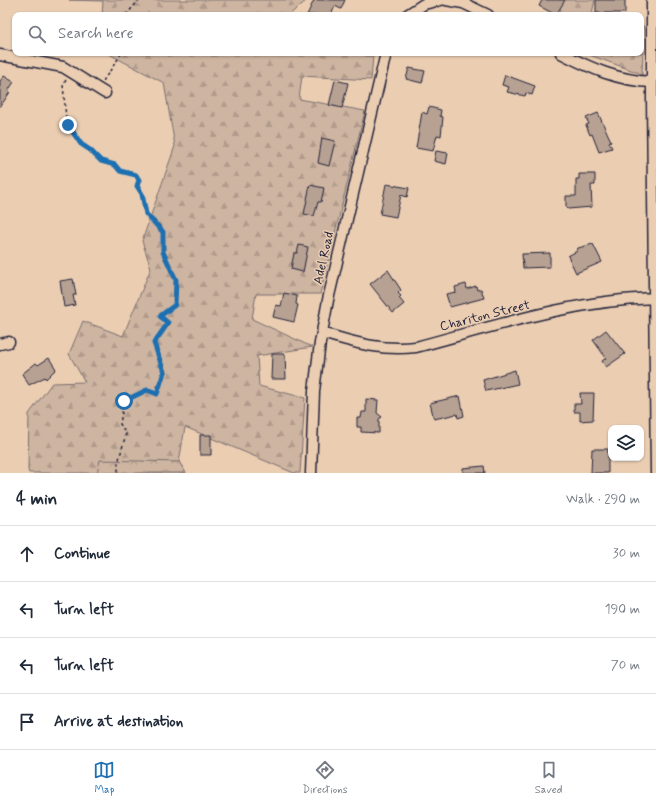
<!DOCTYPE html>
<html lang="en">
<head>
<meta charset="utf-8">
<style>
	:root { --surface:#fff; --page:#f2f2f3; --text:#1f2937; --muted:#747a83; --line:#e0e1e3; --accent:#1f6fb2 }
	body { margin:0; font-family:Mynerve,sans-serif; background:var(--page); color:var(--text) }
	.controls { position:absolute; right:12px; bottom:12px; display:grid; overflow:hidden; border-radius:8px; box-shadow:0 1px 3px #0004 }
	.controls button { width:36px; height:36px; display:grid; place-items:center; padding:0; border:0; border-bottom:1px solid var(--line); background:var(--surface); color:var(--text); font:20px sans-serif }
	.stop { position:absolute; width:12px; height:12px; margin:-9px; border:3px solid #1f6fb2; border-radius:50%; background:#fff }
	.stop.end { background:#1f6fb2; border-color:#fff; box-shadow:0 1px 4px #0008 }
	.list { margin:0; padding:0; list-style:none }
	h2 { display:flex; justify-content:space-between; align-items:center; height:52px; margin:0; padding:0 16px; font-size:17px }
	h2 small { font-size:13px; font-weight:400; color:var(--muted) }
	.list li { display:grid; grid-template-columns:26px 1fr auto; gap:12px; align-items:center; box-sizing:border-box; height:56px; padding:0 16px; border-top:1px solid var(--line) }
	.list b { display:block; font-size:15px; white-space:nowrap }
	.list em { font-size:13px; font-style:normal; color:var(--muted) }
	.icon { flex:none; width:22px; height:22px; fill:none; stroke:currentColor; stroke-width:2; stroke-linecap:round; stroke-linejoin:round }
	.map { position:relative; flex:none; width:656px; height:473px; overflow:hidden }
	.search { position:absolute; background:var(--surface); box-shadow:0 1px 3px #0004; left:12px; right:12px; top:12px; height:44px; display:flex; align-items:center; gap:10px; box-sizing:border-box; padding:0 14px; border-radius:8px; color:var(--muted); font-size:15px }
	.sheet { height:276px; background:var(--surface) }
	nav { display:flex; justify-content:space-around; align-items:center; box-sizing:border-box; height:56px; border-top:1px solid var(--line); background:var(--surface); font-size:11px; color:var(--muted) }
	nav a { display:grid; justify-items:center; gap:2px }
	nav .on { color:var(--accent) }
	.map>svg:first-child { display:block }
</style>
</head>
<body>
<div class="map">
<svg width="656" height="473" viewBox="0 0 656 473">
	<defs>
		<pattern id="forest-firs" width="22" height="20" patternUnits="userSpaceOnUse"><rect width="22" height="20" fill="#ceb5a1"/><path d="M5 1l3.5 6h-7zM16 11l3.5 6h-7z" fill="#b19b8c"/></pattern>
		<pattern id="park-crowns" width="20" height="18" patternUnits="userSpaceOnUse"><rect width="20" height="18" fill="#ceb5a1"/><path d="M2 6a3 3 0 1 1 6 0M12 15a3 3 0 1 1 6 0" fill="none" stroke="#b19b8c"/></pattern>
	</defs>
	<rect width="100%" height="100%" fill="#ebceb2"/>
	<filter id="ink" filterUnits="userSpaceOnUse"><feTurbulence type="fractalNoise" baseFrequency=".025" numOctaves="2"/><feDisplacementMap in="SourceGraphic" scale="8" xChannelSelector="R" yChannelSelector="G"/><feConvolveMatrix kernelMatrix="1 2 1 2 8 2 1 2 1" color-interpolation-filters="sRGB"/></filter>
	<g filter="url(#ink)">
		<path fill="url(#forest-firs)" stroke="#786c6e" d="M69,0H307L289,15H102L103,1Z
			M559,0H595L592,13L599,15H561Z
			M641,26H644L642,74L584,53H641Z
			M107,53H353L373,56L371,80L302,76L299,99L365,111L320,294H256L252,319L312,347L257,356L259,386L305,398L300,473H294L185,427L179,462L186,473H29L28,470L29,414L52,383L85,382L69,354L83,321L123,336L151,268L142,241L175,146L164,83Z"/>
		<path fill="url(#park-crowns)" stroke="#786c6e" d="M100,460L179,462L186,473H97Z"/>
		<path fill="#b7a192" stroke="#22223b" d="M314,0H345L341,9L335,6L331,15H307Z
			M542,0H565L556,15L539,6Z
			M596,0H625V13H596Z
			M409,68L425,71L422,83L406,79Z
			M505,75L535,86L532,95L526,93L525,96L507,92L509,87L502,85Z
			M4,76L14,82L8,91L10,92L0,107V81Z
			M335,80L348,83L342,108L329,105Z
			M429,107L441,110L440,116L443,117L441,136L437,135L433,151L416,148L422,112L427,114Z
			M598,113L611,141L609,142L612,148L599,152L592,134L590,135L586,125L589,124L586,118Z
			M322,138L335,141L329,166L318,163Z
			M436,151L448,153L446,164L434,161Z
			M579,174H595V185H591L592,207L568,209L566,207V196H576V179H579Z
			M386,184L409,188L407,197L401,195L396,217L380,214Z
			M310,185L324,188L321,202H318L314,216L304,214Z
			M593,244L602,262L576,273L568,256L577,251L578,248Z
			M299,245L308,247L303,272L291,269L294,253H297Z
			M550,253V267L523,268L522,254Z
			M388,270L401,290L398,293L401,296L399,298L404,304L393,313L370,284Z
			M73,279L76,295H73L75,305L64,307L60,281Z
			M466,284L467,289L476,286L477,290L481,289L484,298L450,307L446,294L456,292L455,287Z
			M284,293L297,296L296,304L298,305L294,322L273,317L276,305L281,306Z
			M606,330L625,354L606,367L602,361L606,358L593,340Z
			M272,354H285L286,379H271Z
			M49,358L56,369L46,379L45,377L29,385L22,374L36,363L38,365Z
			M515,370L518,384L486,391L483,380Z
			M580,393H594L593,420L580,421V412H574V404H581Z
			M460,396L464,416L458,418L457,414L434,419L430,403Z
			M366,399L378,400L377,413L382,417L379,419V433L361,432V427H357V418H361L362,412H366Z
			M200,435H211V455H200Z
			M592,449H608V473H591Z
			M484,466L485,473H463V468Z"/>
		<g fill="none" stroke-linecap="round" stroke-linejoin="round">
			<defs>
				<path id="minor" d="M446,0L463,3L488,15
					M652,0V98L656,473
					M407,15L424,4L441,0
					M561,53C590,68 619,81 652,82
					M0,55L63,67L105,93
					M322,333C356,343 381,351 416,347C495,326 574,300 656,298
					M0,344L9,342
					M311,473L314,391L320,343L328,300L386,53"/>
			</defs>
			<use href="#minor" stroke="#22223b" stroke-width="13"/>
			<path stroke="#22223b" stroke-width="1.5" stroke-dasharray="3 3" stroke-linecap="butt" d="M126,15L139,0
				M66,80L63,85L66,118L81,144L90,150L101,161L115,165L120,171L136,175L139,180L137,186L142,194L146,214L157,224L163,231V252L176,280L175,305L160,316L168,323L154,343L165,372L157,394L147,390L124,401L120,424L126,434L118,463V473
				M103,81L122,53"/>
			<use href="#minor" stroke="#ebceb2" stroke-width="10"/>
		</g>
	</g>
	<g fill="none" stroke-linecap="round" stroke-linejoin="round" filter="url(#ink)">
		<path stroke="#1f6fb2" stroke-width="5" d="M68,125L81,144L90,150L101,161L115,165L120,171L136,175L139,180L137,186L142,194L146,214L163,232V252L176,280L175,305L160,316L168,323L154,343L164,372L157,394L147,390L124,401"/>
	</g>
	<g text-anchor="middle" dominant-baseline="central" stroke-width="3" stroke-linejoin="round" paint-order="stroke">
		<g font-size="13" fill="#22223b" stroke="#ebceb2">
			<text transform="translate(324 258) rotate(-77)">Adel Road</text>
			<text transform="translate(485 316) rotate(-14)">Chariton Street</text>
		</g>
	</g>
</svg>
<div class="controls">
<button><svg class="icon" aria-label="layers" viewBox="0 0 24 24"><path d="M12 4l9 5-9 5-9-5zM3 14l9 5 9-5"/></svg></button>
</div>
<div class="stop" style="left:124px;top:401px"></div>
<div class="stop end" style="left:68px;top:125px"></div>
<div class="search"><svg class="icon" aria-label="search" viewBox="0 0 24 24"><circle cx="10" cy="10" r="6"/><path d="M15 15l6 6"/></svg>Search here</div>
</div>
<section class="sheet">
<h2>4 min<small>Walk · 290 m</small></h2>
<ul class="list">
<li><svg class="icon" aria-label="ahead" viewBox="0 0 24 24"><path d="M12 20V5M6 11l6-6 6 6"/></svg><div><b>Continue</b></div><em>30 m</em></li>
<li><svg class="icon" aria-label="left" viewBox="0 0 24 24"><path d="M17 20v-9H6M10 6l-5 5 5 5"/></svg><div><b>Turn left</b></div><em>190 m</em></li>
<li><svg class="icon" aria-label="left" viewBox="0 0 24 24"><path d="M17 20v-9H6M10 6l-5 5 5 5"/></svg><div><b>Turn left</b></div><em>70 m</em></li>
<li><svg class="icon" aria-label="arrive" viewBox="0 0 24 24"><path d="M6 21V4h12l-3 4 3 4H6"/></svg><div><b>Arrive at destination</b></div></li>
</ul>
</section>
<nav>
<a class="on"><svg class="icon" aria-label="map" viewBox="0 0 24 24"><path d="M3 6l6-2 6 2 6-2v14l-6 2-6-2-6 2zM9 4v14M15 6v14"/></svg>Map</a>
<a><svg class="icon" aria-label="directions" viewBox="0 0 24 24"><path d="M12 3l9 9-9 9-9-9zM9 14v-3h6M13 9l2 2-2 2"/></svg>Directions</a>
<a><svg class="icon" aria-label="saved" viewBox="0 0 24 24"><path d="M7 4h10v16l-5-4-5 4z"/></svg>Saved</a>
</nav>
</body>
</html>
